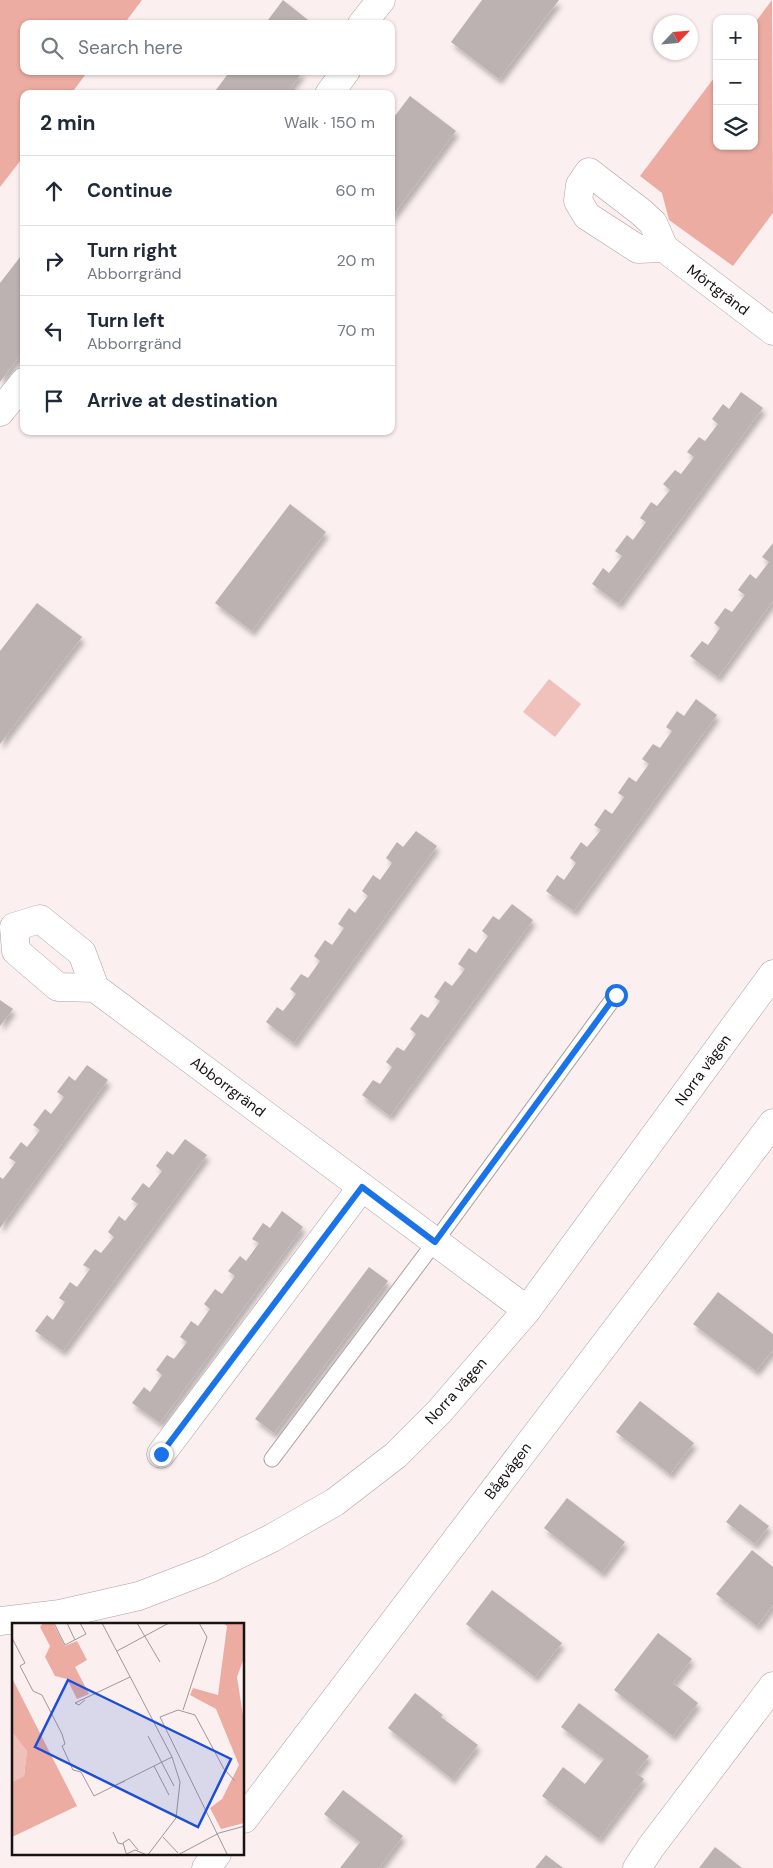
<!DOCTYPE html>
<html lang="en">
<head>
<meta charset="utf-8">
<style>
	:root { --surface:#fff; --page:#f6f6f7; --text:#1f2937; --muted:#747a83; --line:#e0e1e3 }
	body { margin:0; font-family:"DM Sans",sans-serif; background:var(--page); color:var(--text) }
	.controls { position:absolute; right:15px; top:15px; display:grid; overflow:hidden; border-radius:10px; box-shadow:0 1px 4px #0004 }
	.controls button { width:45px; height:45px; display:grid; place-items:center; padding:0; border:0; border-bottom:1px solid var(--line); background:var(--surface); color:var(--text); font:25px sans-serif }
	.compass { position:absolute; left:653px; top:15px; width:45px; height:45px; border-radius:50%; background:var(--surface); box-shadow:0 1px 4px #0004; rotate:64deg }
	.stop { position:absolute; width:15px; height:15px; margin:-11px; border:4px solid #1a73e8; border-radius:50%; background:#fff }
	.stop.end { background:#1a73e8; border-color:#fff; box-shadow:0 1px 5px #0008 }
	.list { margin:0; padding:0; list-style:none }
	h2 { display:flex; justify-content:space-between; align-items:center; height:65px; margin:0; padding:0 20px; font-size:21px }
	h2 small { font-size:16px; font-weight:400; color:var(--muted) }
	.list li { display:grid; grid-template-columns:32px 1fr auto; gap:15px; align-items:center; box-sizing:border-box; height:70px; padding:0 20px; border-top:1px solid var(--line) }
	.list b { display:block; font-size:19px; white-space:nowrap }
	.list p { margin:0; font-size:16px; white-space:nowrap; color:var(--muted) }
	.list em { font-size:16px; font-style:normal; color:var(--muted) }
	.icon { flex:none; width:28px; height:28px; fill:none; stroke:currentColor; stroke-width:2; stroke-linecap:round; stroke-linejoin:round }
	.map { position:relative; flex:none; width:773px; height:1868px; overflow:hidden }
	.search { position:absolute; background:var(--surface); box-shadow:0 1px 4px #0004; left:20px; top:20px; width:375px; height:55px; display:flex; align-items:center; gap:12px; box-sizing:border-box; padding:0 18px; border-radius:10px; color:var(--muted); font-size:19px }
	.panel { position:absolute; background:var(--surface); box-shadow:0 1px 4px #0004; left:20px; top:90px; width:375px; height:345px; border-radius:10px }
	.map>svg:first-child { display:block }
</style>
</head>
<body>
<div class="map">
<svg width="773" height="1868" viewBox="0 0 773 1868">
	<defs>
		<filter id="shadow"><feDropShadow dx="3" dy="5.5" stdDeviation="2.5" flood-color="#0004"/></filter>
	</defs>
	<rect width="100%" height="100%" fill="#fbf0ef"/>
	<path fill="#efc1ba" d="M549,679L581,704L555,737L523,712Z"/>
	<path fill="#ecaca2" d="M0,0H142L124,24H24V71H88L71,94H24V156L0,187Z
		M772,0L773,213L733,266L669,220L662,193L640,176L717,74V146H754V24Z"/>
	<path fill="#bcb2b1" filter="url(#shadow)" d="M283,0L313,24H265Z
		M482,0H559L499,79L451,42Z
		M230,71H303L286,94H213Z
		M410,96L456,131L391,218V121Z
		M24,252V350L0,382V283Z
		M741,392L763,408L619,604L592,584L603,568L609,573L622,556L615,551L627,535L633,540L646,522L640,518L651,502L657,506L670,490L663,484L675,470L681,474L694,457L687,452L699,437L705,441L718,424L712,419L723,404L729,409Z
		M290,504L326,532L252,631L215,603Z
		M773,543V601L718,677L690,656L702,641L708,645L720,628L714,623L725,608L732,612L745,595L738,590L750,574L756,579L769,562L762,557Z
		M37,603L82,637L0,744V651Z
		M696,699L717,715L574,911L546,891L557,875L564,880L576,863L570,858L581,842L587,847L601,830L594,825L605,809L612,814L624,797L618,793L629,777L636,782L649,764L642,759L653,744L660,748L672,731L666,727L677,711L684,716Z
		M416,831L437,846L294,1043L266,1022L277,1007L283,1011L296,994L290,989L301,974L308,978L320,961L314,956L325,940L332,945L344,928L338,924L349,908L355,913L368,896L362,891L373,875L380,880L392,863L386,858L397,842L403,847Z
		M512,904L533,920L390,1116L362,1095L373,1080L380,1084L392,1067L386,1062L397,1047L404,1051L416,1034L410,1029L421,1014L428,1018L440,1001L434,997L445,981L452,986L465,969L458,964L469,948L476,953L488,936L482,931L493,916L499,920Z
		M0,1000L13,1009L0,1026Z
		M87,1065L108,1080L0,1228V1177L3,1179L16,1162L9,1158L21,1142L27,1147L40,1130L33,1125L45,1109L51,1114L64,1097L57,1092L69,1076L75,1081Z
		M185,1139L207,1155L63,1351L35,1331L47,1315L53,1320L65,1302L59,1298L70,1282L77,1287L90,1269L83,1265L95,1249L101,1253L114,1237L108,1232L119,1216L125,1221L138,1204L131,1199L143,1183L149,1188L162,1171L156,1166L167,1151L173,1155Z
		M282,1211L303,1227L160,1423L132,1403L144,1387L150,1392L162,1375L156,1370L167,1355L174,1359L187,1342L180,1337L191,1321L198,1326L210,1309L204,1304L215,1289L222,1294L235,1276L228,1271L240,1256L246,1261L259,1243L252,1239L263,1223L270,1228Z
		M369,1267L388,1281L274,1433L255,1419Z
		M718,1292L773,1334V1350L756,1371L693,1324Z
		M640,1401L694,1443L670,1474L616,1432Z
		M567,1498L625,1542L602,1573L544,1528Z
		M740,1504L769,1526L755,1544L726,1522Z
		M752,1550L773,1567V1605L757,1626L716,1594Z
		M492,1590L562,1643L535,1677L466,1624Z
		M658,1633L692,1659L673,1683L698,1703L673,1736L614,1690Z
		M415,1693L443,1715L441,1717L478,1745L452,1779L388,1728Z
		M579,1703L649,1756L636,1773L644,1779L599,1839L542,1796L563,1767L585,1784L604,1759L561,1727Z
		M343,1790L403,1836L379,1868H340L360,1842L324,1814Z
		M715,1847L742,1868H699Z
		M546,1855L563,1868H535Z"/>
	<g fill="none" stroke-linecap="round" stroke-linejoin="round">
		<defs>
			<path id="lane" d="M272,1459L435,1242L616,995"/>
			<path id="street" d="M362,24L381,0
				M329,94L346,71
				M664,248L638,249L587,216L578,201L580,185L589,172L641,212L653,223L664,248L773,331
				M0,412L24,382
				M95,988L58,987L16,951L14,927L40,919L82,953L95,988L527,1310
				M161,1454L362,1187
				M244,1819L773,1123
				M206,1868L217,1854
				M637,1868L651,1847L773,1686"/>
			<path id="secondary" d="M0,1621L60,1614L139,1596L209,1569L272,1538L335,1502L396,1455L439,1412L527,1310L773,974"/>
		</defs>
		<use href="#lane" stroke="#aaa09e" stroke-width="17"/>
		<use href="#street" stroke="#aaa09e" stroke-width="29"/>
		<use href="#secondary" stroke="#aaa09e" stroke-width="29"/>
		<use href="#lane" stroke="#fff" stroke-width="15"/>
		<use href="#street" stroke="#fff" stroke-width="28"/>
		<use href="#secondary" stroke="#fff" stroke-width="28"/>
	</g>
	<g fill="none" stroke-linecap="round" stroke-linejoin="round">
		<path stroke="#1a73e8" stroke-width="6" d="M161,1454L362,1187L435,1242L616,995"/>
	</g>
	<g text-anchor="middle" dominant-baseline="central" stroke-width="4" stroke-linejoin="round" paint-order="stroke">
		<g font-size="15" fill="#171312" stroke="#fff">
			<text transform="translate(718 290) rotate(37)">Mörtgränd</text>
			<text transform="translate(703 1070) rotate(-54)">Norra vägen</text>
			<text transform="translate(228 1087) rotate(37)">Abborrgränd</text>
			<text transform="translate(456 1391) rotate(-48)">Norra vägen</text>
			<text transform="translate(508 1471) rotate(-53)">Bågvägen</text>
		</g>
	</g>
	<g transform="translate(12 1623)">
		<rect width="232" height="232" fill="#fbf0ef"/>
		<path d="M0,109L15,128L12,153L0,159Z" fill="#efc1ba"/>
		<path d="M31,0H41L53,23L65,18L75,37L63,44L77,71L65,76L55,56L43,53L33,34L38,23L28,4ZM211,0H232V35L225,54L232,99V200L209,206L198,185L210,176L227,142L204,86L178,72L181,65L206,72L215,3ZM0,55L65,183L0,214V159L12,153L15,128L0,109Z" fill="#ecaca2"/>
		<path fill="none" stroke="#a09897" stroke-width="1" d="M42,0L53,22L74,11L68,0M55,0L63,17M90,0L160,134L168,159L164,195L135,233M125,0L148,39M0,15L13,40L8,43L21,68L30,72L50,111L53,121L50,123L61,147L69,149L82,173L104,162M105,28L157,0M73,77L67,82L63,80L118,54M171,87L195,14L187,0M136,113L162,163M142,143L157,172M113,158L104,162L160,134M101,209L106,220L111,221M151,214L166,230M114,230L111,220L117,216L126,227M110,233L123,227L135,232M164,233L207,210L233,203M216,233L148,94L166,87L183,92L212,146L223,158"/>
		<path fill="#1d4ed8" fill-opacity="0.15" stroke="#1d4ed8" stroke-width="2.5" d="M56,57L219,136L186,204L23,124Z"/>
		<rect width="232" height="232" fill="none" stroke="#171312" stroke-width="2.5"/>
	</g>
</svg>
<div class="controls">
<button>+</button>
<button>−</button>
<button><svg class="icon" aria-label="layers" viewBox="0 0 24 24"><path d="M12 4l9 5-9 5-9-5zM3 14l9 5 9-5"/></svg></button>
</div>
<svg class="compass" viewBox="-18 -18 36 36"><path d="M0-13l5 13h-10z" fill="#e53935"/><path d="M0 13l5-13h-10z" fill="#747a83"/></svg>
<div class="stop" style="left:616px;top:995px"></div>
<div class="stop end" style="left:161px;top:1454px"></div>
<div class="search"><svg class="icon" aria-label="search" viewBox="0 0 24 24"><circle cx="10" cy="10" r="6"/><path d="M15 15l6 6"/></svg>Search here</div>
<section class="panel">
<h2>2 min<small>Walk · 150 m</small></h2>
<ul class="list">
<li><svg class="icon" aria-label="ahead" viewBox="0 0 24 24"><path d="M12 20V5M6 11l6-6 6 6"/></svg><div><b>Continue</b></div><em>60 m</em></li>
<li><svg class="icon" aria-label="right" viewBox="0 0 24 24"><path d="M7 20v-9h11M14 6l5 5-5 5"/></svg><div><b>Turn right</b><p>Abborrgränd</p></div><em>20 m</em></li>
<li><svg class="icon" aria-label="left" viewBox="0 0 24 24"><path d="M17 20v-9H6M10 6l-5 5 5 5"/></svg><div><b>Turn left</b><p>Abborrgränd</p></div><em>70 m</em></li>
<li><svg class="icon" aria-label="arrive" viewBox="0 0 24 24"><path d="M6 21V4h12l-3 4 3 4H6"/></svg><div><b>Arrive at destination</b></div></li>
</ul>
</section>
</div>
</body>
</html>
